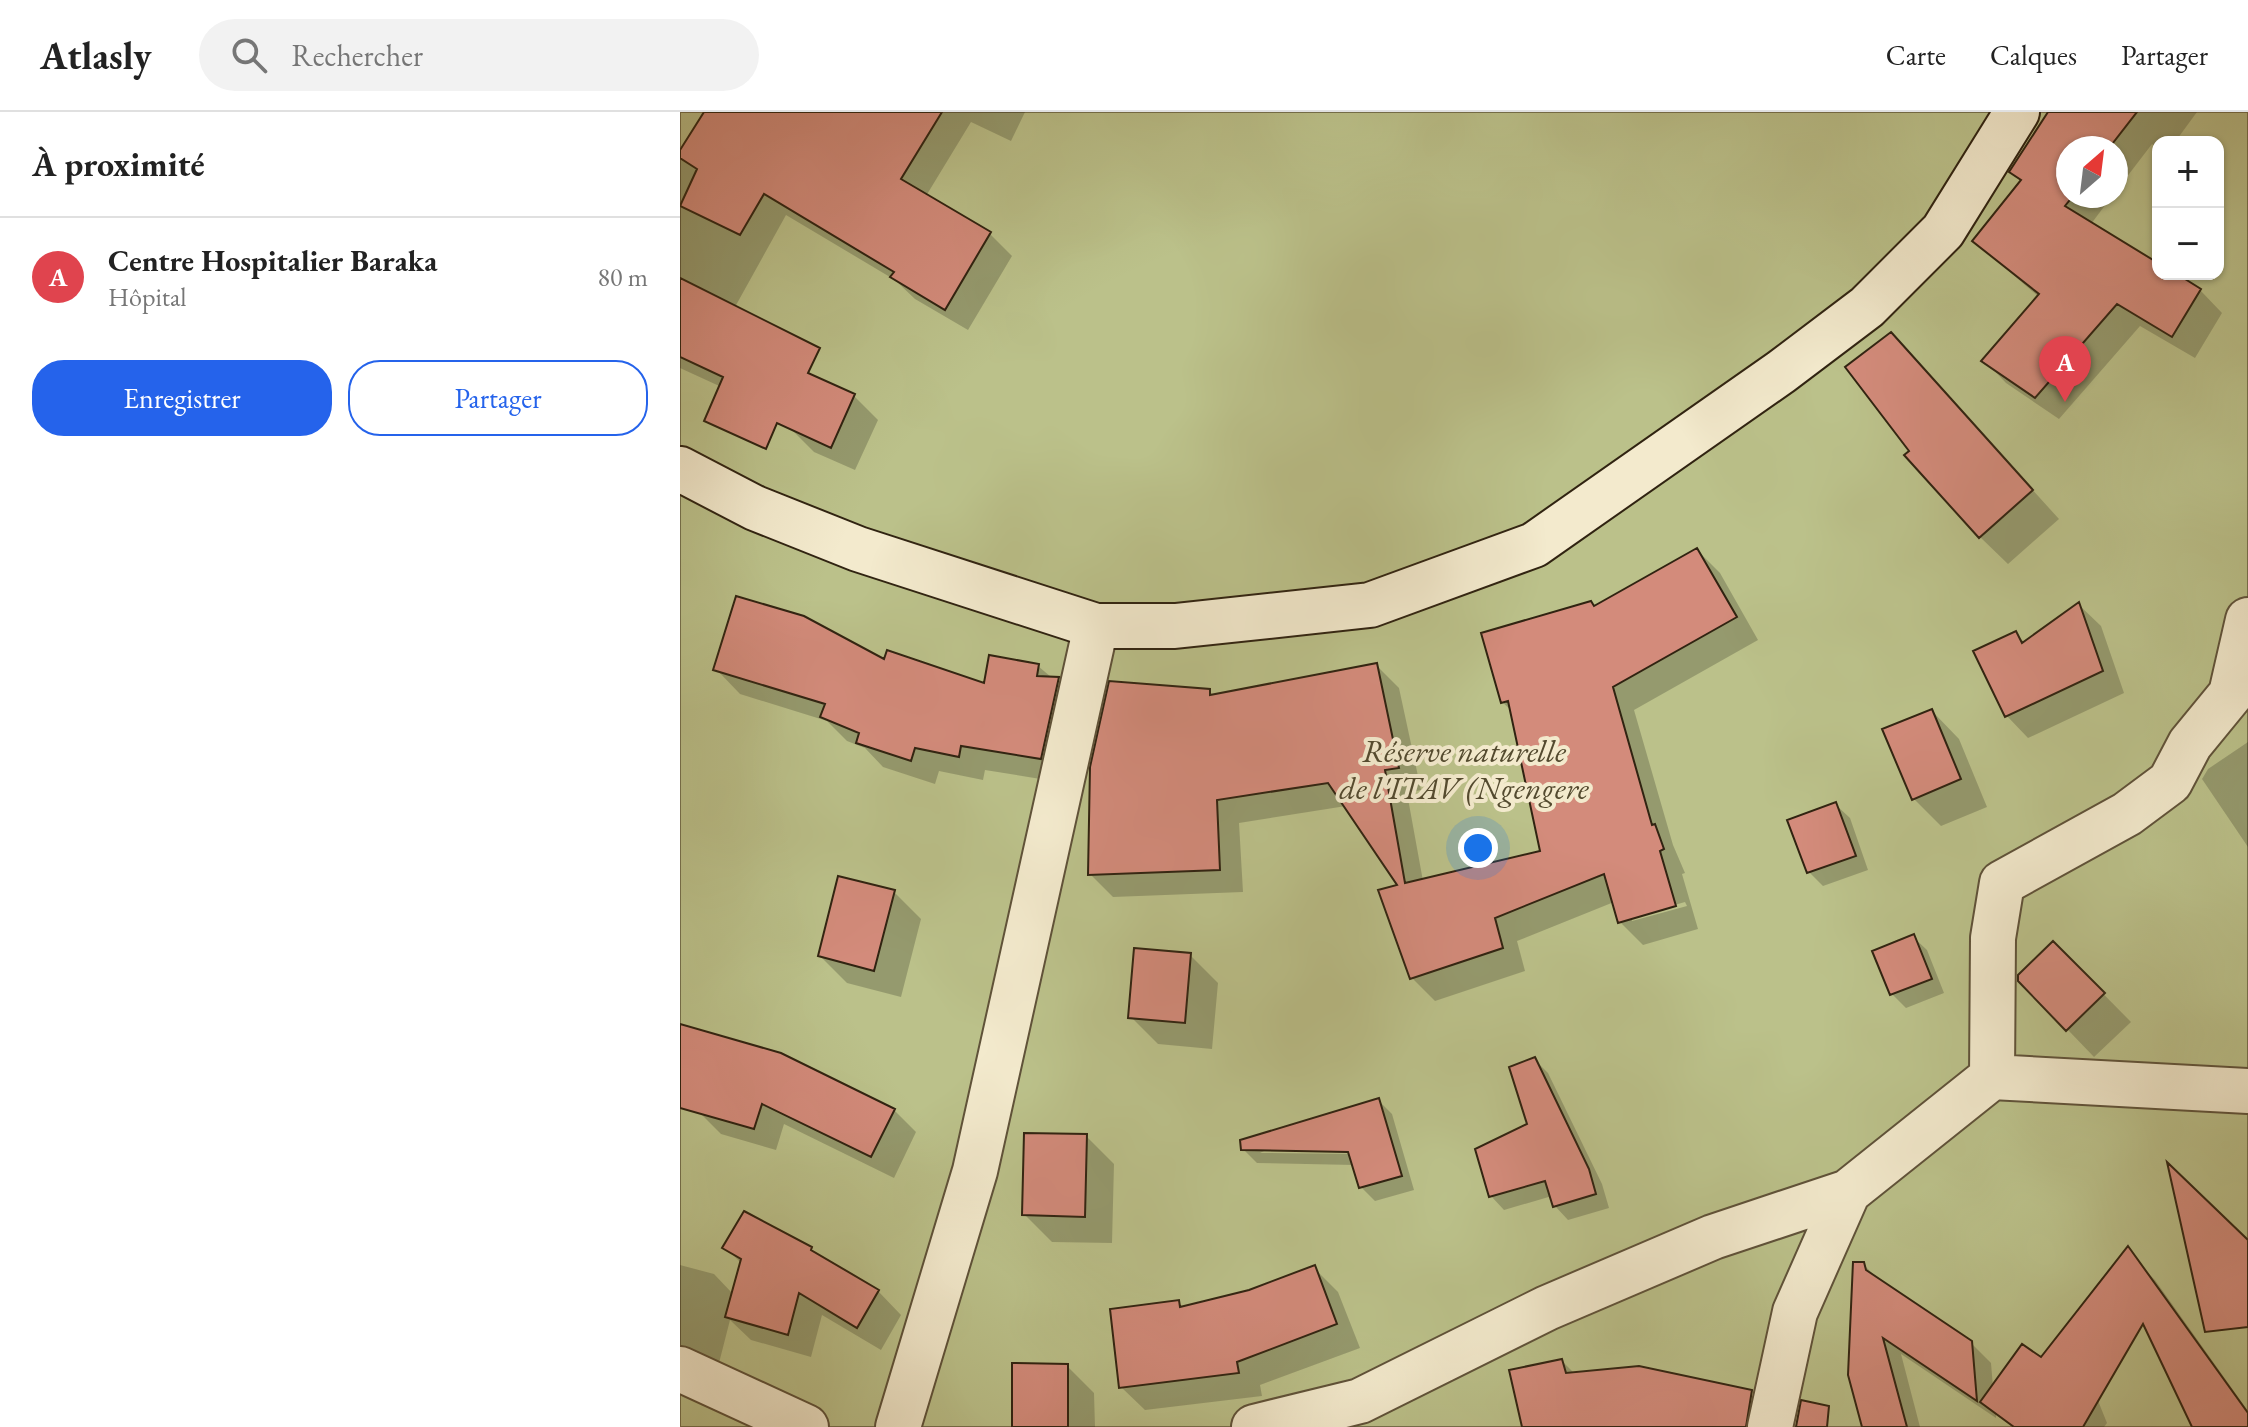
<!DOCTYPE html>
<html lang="fr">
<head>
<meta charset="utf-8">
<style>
	:root { --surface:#fff; --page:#f2f2f2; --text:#222; --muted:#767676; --line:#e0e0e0; --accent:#2563eb }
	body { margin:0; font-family:"EB Garamond",serif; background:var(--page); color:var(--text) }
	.controls { position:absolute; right:24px; top:24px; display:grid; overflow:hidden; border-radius:16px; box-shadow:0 2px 6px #0004 }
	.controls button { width:72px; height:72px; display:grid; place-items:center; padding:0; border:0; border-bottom:2px solid var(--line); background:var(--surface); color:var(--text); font:40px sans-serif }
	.compass { position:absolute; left:1376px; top:24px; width:72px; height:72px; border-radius:50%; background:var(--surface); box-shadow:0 2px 6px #0004; rotate:28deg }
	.you { position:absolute; left:798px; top:736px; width:28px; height:28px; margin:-20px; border:6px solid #fff; border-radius:50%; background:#1a73e8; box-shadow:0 0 0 12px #1a73e833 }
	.badge { display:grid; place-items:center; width:52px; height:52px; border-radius:50%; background:var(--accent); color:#fff; font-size:26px; font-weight:700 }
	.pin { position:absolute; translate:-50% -66px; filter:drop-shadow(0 2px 4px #0008) }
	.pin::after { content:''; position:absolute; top:42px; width:28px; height:24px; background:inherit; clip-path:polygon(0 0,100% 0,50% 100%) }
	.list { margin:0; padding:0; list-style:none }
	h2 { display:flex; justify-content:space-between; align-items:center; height:104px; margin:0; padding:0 32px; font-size:34px }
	h2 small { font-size:26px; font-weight:400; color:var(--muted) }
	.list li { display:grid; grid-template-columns:52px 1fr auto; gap:24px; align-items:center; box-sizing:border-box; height:120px; padding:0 32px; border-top:2px solid var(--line) }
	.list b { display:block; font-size:30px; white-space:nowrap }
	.list p { margin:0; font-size:26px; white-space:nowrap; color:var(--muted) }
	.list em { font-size:26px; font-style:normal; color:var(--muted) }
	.actions { display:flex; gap:16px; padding:24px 32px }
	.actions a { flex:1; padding:18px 0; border:2px solid var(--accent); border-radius:32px; text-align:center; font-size:28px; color:var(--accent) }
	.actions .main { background:var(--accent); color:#fff }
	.icon { flex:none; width:44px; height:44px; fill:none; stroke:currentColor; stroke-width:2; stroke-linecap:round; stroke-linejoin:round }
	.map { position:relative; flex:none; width:1568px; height:1315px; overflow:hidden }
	header { display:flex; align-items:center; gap:48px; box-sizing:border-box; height:112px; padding:0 40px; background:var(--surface); border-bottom:2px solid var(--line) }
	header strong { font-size:38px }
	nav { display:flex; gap:44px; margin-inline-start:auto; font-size:28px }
	.search { width:560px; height:72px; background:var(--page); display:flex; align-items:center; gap:20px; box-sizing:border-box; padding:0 28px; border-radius:44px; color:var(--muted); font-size:30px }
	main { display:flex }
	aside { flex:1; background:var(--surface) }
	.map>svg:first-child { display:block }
</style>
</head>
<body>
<header>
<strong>Atlasly</strong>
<div class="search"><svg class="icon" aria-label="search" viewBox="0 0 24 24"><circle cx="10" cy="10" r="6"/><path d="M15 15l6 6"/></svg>Rechercher</div>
<nav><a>Carte</a><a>Calques</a><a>Partager</a></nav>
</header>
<main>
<aside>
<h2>À proximité<small></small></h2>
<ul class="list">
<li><span class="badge" style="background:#e0444e">A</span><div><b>Centre Hospitalier Baraka</b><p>Hôpital</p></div><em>80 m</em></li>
</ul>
<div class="actions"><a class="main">Enregistrer</a><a>Partager</a></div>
</aside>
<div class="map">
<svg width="1568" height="1315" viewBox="0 0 1568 1315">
	<rect width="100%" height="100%" fill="#eddfb2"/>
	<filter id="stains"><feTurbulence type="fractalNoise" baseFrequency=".0025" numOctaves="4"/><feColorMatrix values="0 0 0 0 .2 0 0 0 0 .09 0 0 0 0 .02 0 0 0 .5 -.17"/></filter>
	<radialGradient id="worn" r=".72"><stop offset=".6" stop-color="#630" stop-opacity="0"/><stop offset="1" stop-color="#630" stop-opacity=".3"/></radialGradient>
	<path fill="#bbc18a" stroke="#76724e" stroke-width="2" fill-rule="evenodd" d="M0,0H1568V1315H0ZM1478,30H1538V162H1478ZM1388,36H1436V84H1388Z"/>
	<path fill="#0003" fill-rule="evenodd" d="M25,0H345L331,29L291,10L246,84L310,122L332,144L288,218L235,187L215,168L106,103L55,195L96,300L0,256V42Z
		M1387,0H1517L1495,30H1478V36L1472,32L1436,79V36H1388V84H1432L1411,112L1478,153V162H1493L1520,178L1542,201L1515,246L1460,214L1379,307L1326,271L1304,248L1359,185L1294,129L1342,69L1332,59Z
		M1211,222L1379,407L1328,452L1300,425L1232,339Z
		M127,262L174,284L198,308L175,358L134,340L110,316Z
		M1017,438L1040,461L1078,528L954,598L993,733L1005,761L1002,762L1018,817L963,833L940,810L934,790L837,829L845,859L755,889L732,866L720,774L666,694L559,711L563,780L433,785L410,762L529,579L534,584L696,553L719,576L741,678L727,681L743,769L862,741L832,599L822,590L915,496ZM1005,790L1007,794L952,809V805Z
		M1399,493L1421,514L1444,581L1348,626L1327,604L1335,521L1345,531Z
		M205,550L306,573L358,554L403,592L385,671L305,658L303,668L259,659L255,672L203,655L185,636L167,629L147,609L60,582L36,557Z
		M1252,599L1279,627L1307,695L1261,714L1233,686Z
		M1568,630V735L1522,667L1528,657Z
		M1156,693L1170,706L1188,758L1143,774L1129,760Z
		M214,780L241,807L221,885L167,871L140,844Z
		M1233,825L1247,838L1264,881L1226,896L1212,882Z
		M1373,831L1451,910L1414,945L1340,868Z
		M510,843L538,871L532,937L478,932L451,905Z
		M40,925L214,998L236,1020L214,1066L104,1012L96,1038L41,1022L19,1000Z
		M854,947L868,961L922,1072L929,1096L888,1108L875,1094L872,1084L824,1098L811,1084L849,1013Z
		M698,988L712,1002L734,1078L695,1089L681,1075L674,1053L577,1051L563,1037ZM588,1037L678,1038V1042L580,1041Z
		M406,1024L434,1052L432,1131L372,1130L344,1102Z
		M45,1135L130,1137L198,1179L221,1203L201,1238L142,1203L131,1245L71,1228L50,1208L39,1251L0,1241V1153L34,1162L53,1182L62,1152Z
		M1183,1152L1203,1172L1290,1230L1311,1251L1313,1275L1361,1248L1396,1234L1427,1311L1424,1315H1338L1316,1299V1306L1221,1242L1240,1315H1184Z
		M1461,1154L1475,1168L1568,1299V1315H1513Z
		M634,1156L658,1180L680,1236L580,1273L582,1284L465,1298L441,1275L499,1191L504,1196L570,1180Z
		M882,1249L895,1262L1065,1278L1089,1302L1086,1315H844Z
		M387,1254L414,1281L415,1315H334Z"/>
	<path fill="#d38b7b" stroke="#302311" stroke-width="2" d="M24,0H262L221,67L311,120L265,198L210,165L214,160L84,82L60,123L0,94L17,57L0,46V38Z
		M1368,0H1457L1429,36H1388V84H1393L1385,94L1478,151V162H1497L1521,177L1492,225L1437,192L1355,286L1301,249L1359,182L1292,129L1341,68L1329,60Z
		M0,166L140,236L128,261L175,282L151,336L97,311L86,337L24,309L43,265L0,245Z
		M1211,220L1353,378L1299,426L1224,343L1229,339L1165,255Z
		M1017,436L1057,505L933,575L972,713L975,712L984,737L980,739L996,794L938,811L924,762L815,806L823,836L730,867L698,778L717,773L648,671L537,688L540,758L408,763L410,655L429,569L530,577V583L697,551L719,656L705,658L725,771L860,739L828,589L821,591L801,521L911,489L914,494Z
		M56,484L124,504L204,547L207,538L304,571L309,543L359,552L357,564L379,565L361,647L281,634L279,645L235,636L231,649L176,631L179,621L140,605L145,592L33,558Z
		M1399,490L1423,559L1325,605L1293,539L1336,519L1342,531Z
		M1252,597L1281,667L1232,688L1202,617Z
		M1156,690L1176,744L1127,761L1107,708Z
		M158,764L215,778L194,859L138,844Z
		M1234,822L1252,867L1210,883L1192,839Z
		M1373,829L1425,881L1386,919L1338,869V863Z
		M454,836L511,841L505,911L448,906Z
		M0,912L101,941L215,997L191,1045L82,992L74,1017L0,996Z
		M855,945L909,1057L916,1082L873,1095L865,1069L809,1085L795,1037L847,1012L829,955Z
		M699,986L722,1064L679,1076L668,1040L561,1038L560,1028Z
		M344,1021L407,1022L405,1105L342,1103Z
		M1487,1050L1568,1128V1215L1525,1220Z
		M64,1099L132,1135L131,1138L199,1178L177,1216L119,1181L108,1223L45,1205L61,1147L42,1136Z
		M1448,1134L1568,1301V1315H1512L1463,1212L1403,1315H1334L1300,1290L1342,1232L1361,1245Z
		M1173,1150H1184L1186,1158L1292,1229L1297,1289L1203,1226L1227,1315H1182L1168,1263Z
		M635,1153L657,1212L557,1250L559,1261L439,1276L430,1197L499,1188L500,1195L569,1178Z
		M882,1247L886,1261L959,1254L1072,1278L1066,1315H842L829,1258Z
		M332,1251L388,1252V1315H332Z
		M1121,1288L1149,1294L1147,1315H1116Z"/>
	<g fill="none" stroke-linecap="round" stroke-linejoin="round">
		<defs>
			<path id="street" d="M1312,965L1568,979
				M0,1257L126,1315
				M218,1315L295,1059L416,514
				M574,1315L680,1289L867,1196L1033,1125L1168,1080
				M1090,1315L1115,1200L1168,1080L1312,965L1313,826L1322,771L1447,702L1490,670L1510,632L1551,582L1568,508"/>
			<path id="secondary" d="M0,357L75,396L178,437L416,514H495L690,493L854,433L1101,260L1187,195L1263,119L1337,0"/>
		</defs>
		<use href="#street" stroke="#5f5239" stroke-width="48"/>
		<use href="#secondary" stroke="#302311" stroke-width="48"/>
		<use href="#street" stroke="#f3eacd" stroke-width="44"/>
		<use href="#secondary" stroke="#f3eacd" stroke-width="44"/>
	</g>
	<g text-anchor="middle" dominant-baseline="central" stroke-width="8" stroke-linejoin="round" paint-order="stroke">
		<g font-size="32" font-style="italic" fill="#534a2f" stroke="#f3eacd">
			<text x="784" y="639">Réserve naturelle<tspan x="784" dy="37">de l'ITAV (Ngengere</tspan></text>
		</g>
	</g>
	<rect width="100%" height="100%" filter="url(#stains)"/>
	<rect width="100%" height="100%" fill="url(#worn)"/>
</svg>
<div class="controls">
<button>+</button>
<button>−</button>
</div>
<svg class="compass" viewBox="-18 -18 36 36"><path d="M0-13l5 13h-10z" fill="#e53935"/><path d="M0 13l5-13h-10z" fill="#767676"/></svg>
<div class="you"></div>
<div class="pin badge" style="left:1385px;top:290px;background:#e0444e">A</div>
</div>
</main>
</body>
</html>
